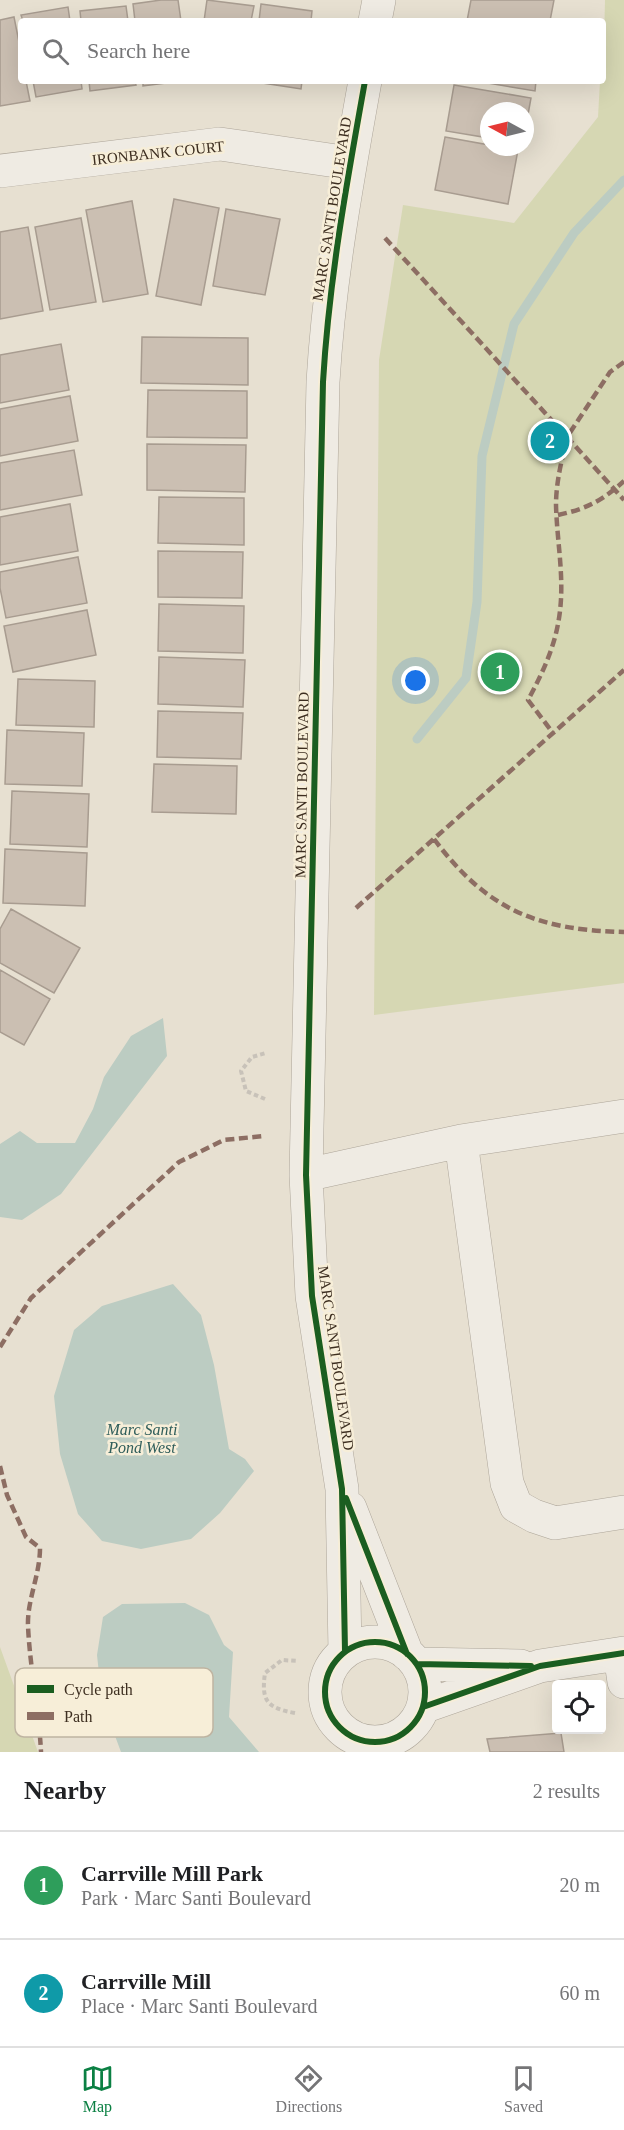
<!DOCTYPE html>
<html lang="en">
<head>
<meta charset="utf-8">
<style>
	:root { --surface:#fff; --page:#f6f6f6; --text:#202124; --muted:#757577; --line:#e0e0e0; --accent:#0b8043 }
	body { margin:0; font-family:"Times New Roman",serif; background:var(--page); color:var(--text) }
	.controls { position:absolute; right:18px; bottom:18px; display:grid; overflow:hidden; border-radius:6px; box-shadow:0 6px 24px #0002 }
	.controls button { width:54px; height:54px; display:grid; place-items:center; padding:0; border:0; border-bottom:2px solid var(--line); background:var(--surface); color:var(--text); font:30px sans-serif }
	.compass { position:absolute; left:480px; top:102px; width:54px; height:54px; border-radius:50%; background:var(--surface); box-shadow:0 6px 24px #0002; rotate:277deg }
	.you { position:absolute; left:416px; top:681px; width:21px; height:21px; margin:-15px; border:4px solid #fff; border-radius:50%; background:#1a73e8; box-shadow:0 0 0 9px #1a73e833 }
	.badge { display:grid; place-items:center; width:39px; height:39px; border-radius:50%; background:var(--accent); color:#fff; font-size:20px; font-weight:700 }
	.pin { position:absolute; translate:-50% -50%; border:3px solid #fff; box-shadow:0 2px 6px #0006 }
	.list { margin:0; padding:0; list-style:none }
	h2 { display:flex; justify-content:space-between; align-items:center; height:78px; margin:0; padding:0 24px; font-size:26px }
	h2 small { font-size:20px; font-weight:400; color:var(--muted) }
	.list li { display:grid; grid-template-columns:39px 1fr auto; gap:18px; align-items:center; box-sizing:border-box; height:108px; padding:0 24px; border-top:2px solid var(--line) }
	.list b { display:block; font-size:22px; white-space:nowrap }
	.list p { margin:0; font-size:20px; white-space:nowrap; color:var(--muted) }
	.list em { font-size:20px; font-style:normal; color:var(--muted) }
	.icon { flex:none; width:33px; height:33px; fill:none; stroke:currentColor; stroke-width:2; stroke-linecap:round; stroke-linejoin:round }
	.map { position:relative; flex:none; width:624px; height:1752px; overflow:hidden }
	.search { position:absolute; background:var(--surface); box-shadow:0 6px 24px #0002; left:18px; right:18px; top:18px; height:66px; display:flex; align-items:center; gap:15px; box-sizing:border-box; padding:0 21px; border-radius:6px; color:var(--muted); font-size:22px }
	.sheet { height:294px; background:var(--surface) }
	nav { display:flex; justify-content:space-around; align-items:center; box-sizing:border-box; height:84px; border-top:2px solid var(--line); background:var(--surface); font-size:16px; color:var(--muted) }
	nav a { display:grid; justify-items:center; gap:3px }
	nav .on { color:var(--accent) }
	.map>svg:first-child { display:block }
</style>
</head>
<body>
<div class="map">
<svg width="624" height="1752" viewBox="0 0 624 1752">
	<rect width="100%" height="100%" fill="#e7e0d1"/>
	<path fill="#d6d7b3" d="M605,0H624V983L374,1015L379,360L403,205L514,223L598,117L600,81H603Z
		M0,1647L38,1752H0Z"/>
	<path fill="#bcccc2" d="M163,1018L167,1056L61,1194L22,1220L0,1217V1144L20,1131L37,1143H75L93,1109L104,1077L131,1036Z
		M173,1284L201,1315L214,1365L229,1449L245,1459L254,1471L220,1513L191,1539L141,1549L102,1541L78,1514L60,1454L54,1396L74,1330L102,1306Z
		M185,1603L209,1615L224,1645L233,1652L229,1717L259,1752H121L102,1701L97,1655L103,1617L122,1604Z"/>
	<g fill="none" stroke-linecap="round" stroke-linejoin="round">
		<path stroke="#bcccc2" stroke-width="9" d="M417,739L466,678L477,602L482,456L514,324L574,233L624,180"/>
	</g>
	<path fill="#cbbfb2" stroke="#a89c90" stroke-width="1.5" d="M161,0H178L181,21H135L133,4Z
		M207,0L254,6L251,21H204Z
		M471,0H554L550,21H467Z
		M261,4L312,11L311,21H259Z
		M126,6L128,21H81L80,11Z
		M68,7L70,21H23L21,15Z
		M14,17L21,52V81H26L30,101L0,106V20Z
		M33,81H81L82,89L36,97Z
		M89,81H135L136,85L90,91Z
		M143,81H182L143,86Z
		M250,81H302L301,89Z
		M476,81H536L535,91Z
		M454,85L531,98L525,131V111H489V138L446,131Z
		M445,137L489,145V147L518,150L508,204L435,190Z
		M174,199L219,208L201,305L156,296Z
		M132,201L148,294L103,302L86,210Z
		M226,209L280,219L265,295L213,286Z
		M81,218L96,302L50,310L35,227Z
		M28,227L43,311L0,319V232Z
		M142,337L248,338V385L141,383Z
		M61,344L69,390L0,403V355Z
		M148,390L247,391V438L147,437Z
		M70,396L78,441L0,456V409Z
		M147,444L246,445L245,492L147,490Z
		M74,450L82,495L0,510V463Z
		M159,497L244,498V545L158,543Z
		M70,504L78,551L0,565V517Z
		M158,551L243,552L242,598L158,597Z
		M78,557L87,603L6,618L0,588V572Z
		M159,604L244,606L243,653L158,651Z
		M87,610L96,655L13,672L4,626Z
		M159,657L245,660L243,707L158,704Z
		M18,679L95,681L94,727L16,725Z
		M158,711L243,713L241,759L157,757Z
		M7,730L84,733L82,786L5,784Z
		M154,764L237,766L236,814L152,812Z
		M12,791L89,794L87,847L10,844Z
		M5,849L87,853L85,906L3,903Z
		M11,909L80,948L54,993L0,963V929Z
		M0,970L50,999L24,1045L0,1032Z
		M561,1733L564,1752H490L487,1739Z"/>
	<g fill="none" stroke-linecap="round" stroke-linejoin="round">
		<defs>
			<path id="minor" d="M375,21L379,0
				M0,171L220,144L350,163
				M461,1141L624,1116
				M306,1175L461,1141L507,1483L516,1506L534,1516L555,1523L624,1512
				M350,1508L407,1654
				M325 1692a50 50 0 1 1 100 0a50 50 0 1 1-100 0Z
				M345,1651L342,1489L312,1296L306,1175L323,382C329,280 347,181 365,81
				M620,1654L624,1682
				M417,1664L521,1666
				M423,1707L540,1666L624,1653"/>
		</defs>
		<use href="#minor" stroke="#ada599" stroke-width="34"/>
		<path stroke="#c8c2b9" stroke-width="4" stroke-dasharray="4.5 3" stroke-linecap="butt" d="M265,1099L246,1091L241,1071L252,1057L266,1053
			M295,1713C267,1708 261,1701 265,1673L282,1660L298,1661"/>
		<use href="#minor" stroke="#efebe3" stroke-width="33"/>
		<path stroke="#8d6e63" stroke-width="4.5" stroke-dasharray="9 4.5" stroke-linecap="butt" d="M385,238L567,437C562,459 556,482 556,505C557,545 566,583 558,624C553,651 541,676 528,700L553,733
			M624,362L610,372L567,437L624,500
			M558,515C586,509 602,501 624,481
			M434,839C487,910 537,930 624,932
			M356,908L624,670
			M0,1347L31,1298L179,1162L224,1140L264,1136
			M0,1466L7,1495L26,1537L40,1548C40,1575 27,1600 28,1626C30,1669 39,1710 41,1752"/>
		<defs>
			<path id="cycleway" d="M346,1498L407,1654
				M325 1692a50 50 0 1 1 100 0a50 50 0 1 1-100 0Z
				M345,1651L342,1489L312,1296L306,1175L323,382C329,280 347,181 365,81
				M417,1664L531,1666
				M423,1707L540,1666L624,1653"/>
		</defs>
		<use href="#cycleway" stroke="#f7eed8" stroke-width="10"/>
		<use href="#cycleway" stroke="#1b5e20" stroke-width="6"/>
	</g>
	<g text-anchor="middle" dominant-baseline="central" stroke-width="5" stroke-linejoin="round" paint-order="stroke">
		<g font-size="15" fill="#3d2e20" stroke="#f7eed8">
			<text transform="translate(158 153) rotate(-6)">IRONBANK COURT</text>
			<text transform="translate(332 209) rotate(-81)">MARC SANTI BOULEVARD</text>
			<text transform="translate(302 785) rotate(-89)">MARC SANTI BOULEVARD</text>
			<text transform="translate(336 1358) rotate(82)">MARC SANTI BOULEVARD</text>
		</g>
		<g font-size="16" font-style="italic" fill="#2f5d5a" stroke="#f7eed8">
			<text x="142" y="1429">Marc Santi<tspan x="142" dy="18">Pond West</tspan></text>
		</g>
	</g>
	<rect x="15" y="1668" width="198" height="69" rx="9" fill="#f7eed8" stroke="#bfb4a1" stroke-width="1.5"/>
	<rect x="27" y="1685" width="27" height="8" fill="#1b5e20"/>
	<rect x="27" y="1712" width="27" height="8" fill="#8d6e63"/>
	<g font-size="16" fill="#3d2e20">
		<text x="64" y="1695">Cycle path</text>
		<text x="64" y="1722">Path</text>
	</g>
</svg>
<div class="controls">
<button><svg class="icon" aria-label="locate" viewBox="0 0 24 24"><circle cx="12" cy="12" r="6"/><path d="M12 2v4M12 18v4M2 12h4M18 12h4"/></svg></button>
</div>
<svg class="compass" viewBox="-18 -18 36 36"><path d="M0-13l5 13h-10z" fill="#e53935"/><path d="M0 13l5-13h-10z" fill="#757577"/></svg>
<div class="you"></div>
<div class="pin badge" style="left:500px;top:672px;background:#2e9e5b">1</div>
<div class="pin badge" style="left:550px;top:441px;background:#0f9aa8">2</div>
<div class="search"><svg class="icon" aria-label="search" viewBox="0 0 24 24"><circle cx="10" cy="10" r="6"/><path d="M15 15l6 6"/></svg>Search here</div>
</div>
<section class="sheet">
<h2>Nearby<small>2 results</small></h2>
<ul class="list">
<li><span class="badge" style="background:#2e9e5b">1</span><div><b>Carrville Mill Park</b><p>Park · Marc Santi Boulevard</p></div><em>20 m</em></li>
<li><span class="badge" style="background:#0f9aa8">2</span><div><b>Carrville Mill</b><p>Place · Marc Santi Boulevard</p></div><em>60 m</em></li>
</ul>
</section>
<nav>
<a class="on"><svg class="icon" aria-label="map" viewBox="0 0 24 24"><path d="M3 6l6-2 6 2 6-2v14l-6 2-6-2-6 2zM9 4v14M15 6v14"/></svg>Map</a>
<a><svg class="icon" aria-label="directions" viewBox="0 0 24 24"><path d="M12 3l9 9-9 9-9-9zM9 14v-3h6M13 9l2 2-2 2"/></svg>Directions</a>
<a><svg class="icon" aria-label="saved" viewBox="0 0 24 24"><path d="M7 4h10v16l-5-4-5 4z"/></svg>Saved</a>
</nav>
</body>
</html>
